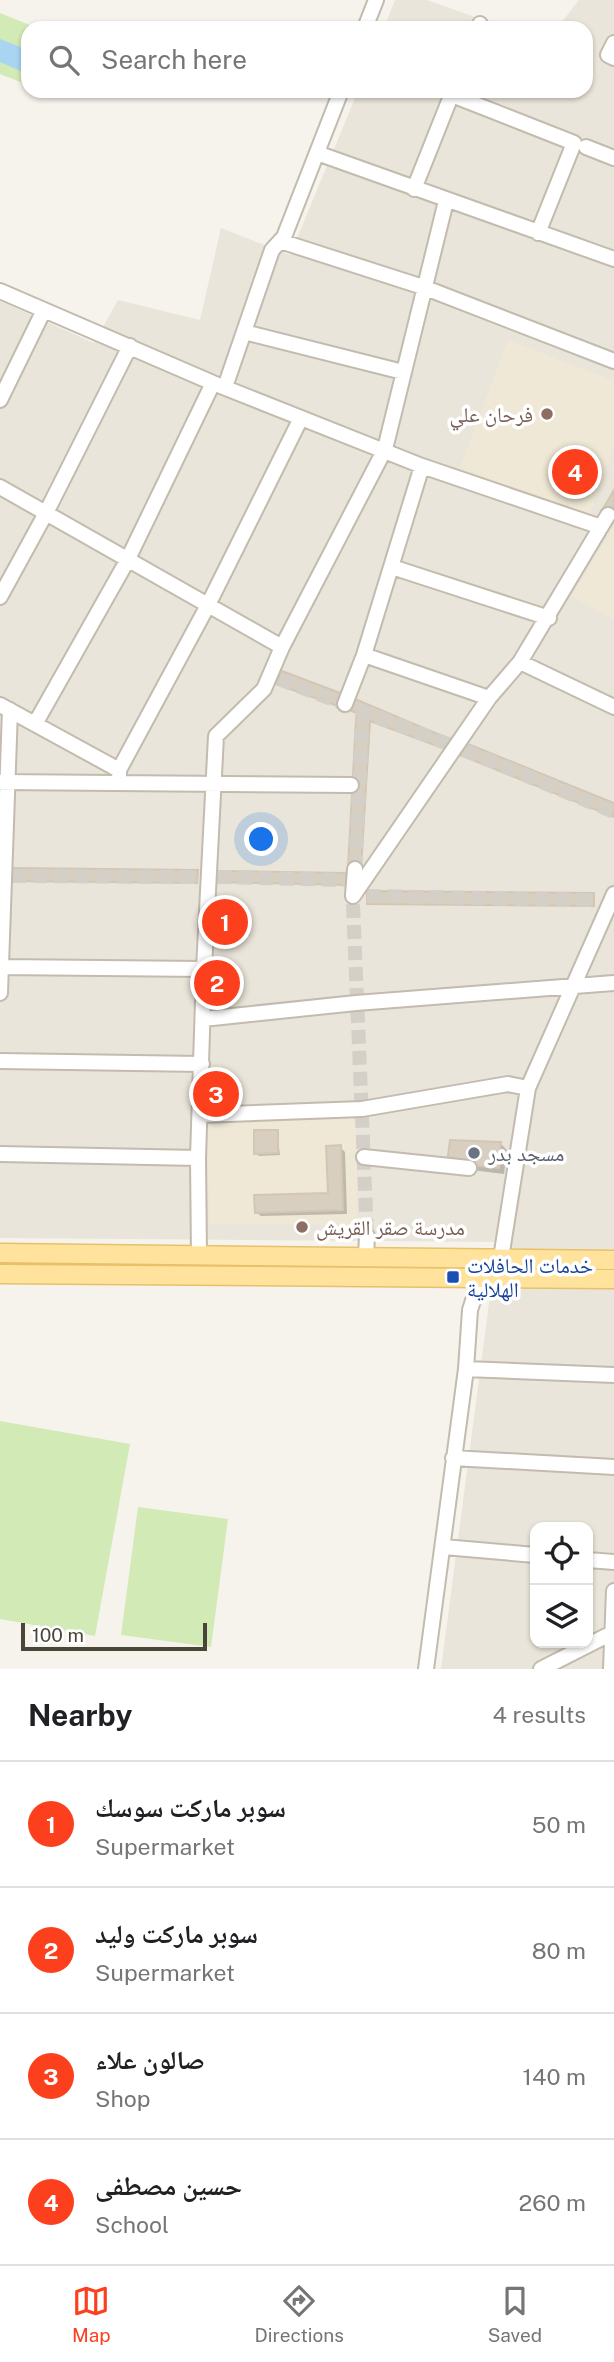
<!DOCTYPE html>
<html lang="en">
<head>
<meta charset="utf-8">
<style>
	:root { --surface:#fff; --page:#f2f2f2; --text:#202124; --muted:#757577; --line:#e0e0e0; --accent:#fc3f1d }
	body { margin:0; font-family:"Public Sans","Noto Naskh Arabic",sans-serif; background:var(--page); color:var(--text) }
	.controls { position:absolute; right:21px; bottom:21px; display:grid; overflow:hidden; border-radius:14px; box-shadow:0 2px 5px #0004 }
	.controls button { width:63px; height:63px; display:grid; place-items:center; padding:0; border:0; border-bottom:2px solid var(--line); background:var(--surface); color:var(--text); font:35px sans-serif }
	.scale { position:absolute; left:21px; bottom:18px; width:186px; box-sizing:border-box; padding-left:7px; border:4px solid #4b4439; border-top:0; font-size:19px; line-height:24px; white-space:nowrap; color:#4b4439; -webkit-text-stroke:5px #fff; paint-order:stroke }
	.you { position:absolute; left:262px; top:840px; width:24px; height:24px; margin:-18px; border:5px solid #fff; border-radius:50%; background:#1a73e8; box-shadow:0 0 0 10px #1a73e833 }
	.badge { display:grid; place-items:center; width:46px; height:46px; border-radius:50%; background:var(--accent); color:#fff; font-size:23px; font-weight:700 }
	.pin { position:absolute; translate:-50% -50%; border:4px solid #fff; box-shadow:0 2px 7px #0006 }
	.list { margin:0; padding:0; list-style:none }
	h2 { display:flex; justify-content:space-between; align-items:center; height:91px; margin:0; padding:0 28px; font-size:30px }
	h2 small { font-size:23px; font-weight:400; color:var(--muted) }
	.list li { display:grid; grid-template-columns:46px 1fr auto; gap:21px; align-items:center; box-sizing:border-box; height:126px; padding:0 28px; border-top:2px solid var(--line) }
	.list b { display:block; font-size:26px; white-space:nowrap }
	.list p { margin:0; font-size:23px; white-space:nowrap; color:var(--muted) }
	.list em { font-size:23px; font-style:normal; color:var(--muted) }
	.icon { flex:none; width:38px; height:38px; fill:none; stroke:currentColor; stroke-width:2; stroke-linecap:round; stroke-linejoin:round }
	.map { position:relative; flex:none; width:614px; height:1669px; overflow:hidden }
	.search { position:absolute; background:var(--surface); box-shadow:0 2px 5px #0004; left:21px; right:21px; top:21px; height:77px; display:flex; align-items:center; gap:18px; box-sizing:border-box; padding:0 24px; border-radius:21px; color:var(--muted); font-size:26px }
	.sheet { height:595px; background:var(--surface) }
	nav { display:flex; justify-content:space-around; align-items:center; box-sizing:border-box; height:98px; border-top:2px solid var(--line); background:var(--surface); font-size:19px; color:var(--muted) }
	nav a { display:grid; justify-items:center; gap:4px }
	nav .on { color:var(--accent) }
	.map>svg:first-child { display:block }
</style>
</head>
<body>
<div class="map">
<svg width="614" height="1669" viewBox="0 0 614 1669">
	<rect width="100%" height="100%" fill="#f6f3ec"/>
	<path fill="#eae5da" fill-rule="evenodd" d="M395,0H427L506,28H384Z
		M579,0H614V1669H441L497,1242L0,1238V301L94,343L118,300L200,320L221,228L290,255L358,91H586V28H557ZM535,1527H588V1643H535Z"/>
	<path fill="#efe8d6" d="M508,340L614,381V446L589,516L460,468Z
		M614,527V620L572,596Z
		M356,1119L357,1225L209,1224L208,1123Z"/>
	<path fill="#d2eab5" d="M0,13L37,28H28V85L0,74Z
		M0,1421L130,1444L95,1636L0,1619Z
		M138,1507L228,1519L211,1647L121,1635Z"/>
	<path fill="#a9d4f2" d="M0,39L28,50L25,73L0,62Z"/>
	<path fill="#0003" d="M359,713L370,720L361,869L351,868Z
		M197,872L198,883L13,880Z
		M594,895V906L369,904Z
		M277,1132L280,1155L259,1156L256,1153Z
		M501,1144L507,1150L504,1174L455,1168Z
		M340,1147L345,1152L347,1214L261,1216L256,1212L329,1194Z"/>
	<path fill="#d8cfc1" stroke="#d3c7b4" stroke-width="2" d="M614,490V519L601,512Z
		M282,671L348,696L454,741L448,750L370,721L356,719L357,713L276,684Z
		M356,719L370,721L361,869L348,868Z
		M468,744L614,803V817L460,755Z
		M12,868L198,870L197,883L12,881Z
		M217,871L345,873V885L217,882Z
		M367,891L594,893V906L367,904Z
		M254,1130H278V1153L254,1154Z
		M450,1140L501,1142L499,1168L447,1163Z
		M341,1145L343,1210L255,1213L254,1195L328,1193L326,1146Z"/>
	<g fill="none" stroke-linecap="round" stroke-linejoin="round">
		<path stroke="#d4d0c8" stroke-width="14" stroke-dasharray="14 7" stroke-linecap="butt" d="M279,679L451,745
			M464,750L614,812
			M355,869L363,711
			M12,876L198,877
			M217,877L345,880
			M367,896L594,900
			M353,904L367,1236"/>
		<defs>
			<path id="minor" d="M365,28L376,0
				M478,28L480,24
				M614,43L608,55L614,58
				M452,95L574,143L538,233
				M586,147L614,158
				M317,153L614,259
				M414,189L453,91
				M280,241L423,287L614,361
				M0,291L213,383L422,466L601,527
				M244,332L403,372
				M225,387L272,250L284,237L341,91
				M0,400L44,310
				M0,487L282,647
				M392,567L549,618
				M0,597L46,513L130,346
				M364,655L489,698
				M520,662L614,707
				M345,704L364,655L422,466
				M0,705L119,770
				M35,724L127,561L213,383
				M0,782L351,785
				M119,782V770L207,607L301,418
				M353,895L355,869
				M353,896L489,698L520,662L608,515
				M0,967L204,969
				M0,993L10,710
				M203,1019L356,1003L614,983
				M0,1061L202,1064
				M201,1115L362,1109L508,1084L528,1088
				M0,1154L198,1158
				M364,1157L469,1168
				M199,1256L198,1158L204,969L216,736L264,689L282,647L385,449L446,201
				M366,1256L367,1236
				M501,1258L528,1088L614,894
				M466,1369L614,1375
				M453,1458L614,1467
				M444,1547L535,1555
				M588,1560L614,1562
				M426,1669L466,1369L470,1310L480,1279L481,1258
				M541,1669L612,1633
				M611,1669L614,1591"/>
			<path id="major" d="M0,1253L614,1260
				M0,1274L614,1279"/>
		</defs>
		<use href="#minor" stroke="#c2bbae" stroke-width="18"/>
		<use href="#major" stroke="#e6c16a" stroke-width="21"/>
		<use href="#minor" stroke="#fff" stroke-width="14"/>
		<use href="#major" stroke="#ffe39c" stroke-width="18"/>
	</g>
	<g fill="#8d6e63" stroke="#fff" stroke-width="2.5">
		<circle cx="547" cy="414" r="7"/>
		<circle cx="302" cy="1227" r="7"/>
	</g>
	<circle fill="#6b7280" stroke="#fff" stroke-width="2.5" cx="474" cy="1153" r="7"/>
	<rect fill="#1a4fb4" stroke="#fff" stroke-width="2.5" x="446" y="1270" width="14" height="14" rx="3.5"/>
	<g text-anchor="middle" dominant-baseline="central" stroke-width="7" stroke-linejoin="round" paint-order="stroke">
		<g font-size="21" fill="#785e54" stroke="#fff" text-anchor="end">
			<text x="533" y="414">فرحان علي</text>
			<text x="316" y="1227" text-anchor="start">مدرسة صقر القريش</text>
		</g>
		<g font-size="21" fill="#5b616d" stroke="#fff" text-anchor="start">
			<text x="488" y="1153">مسجد بدر</text>
		</g>
		<g font-size="21" fill="#164399" stroke="#fff" text-anchor="start">
			<text x="467" y="1265">خدمات الحافلات<tspan x="467" dy="24">الهلالية</tspan></text>
		</g>
	</g>
</svg>
<div class="controls">
<button><svg class="icon" aria-label="locate" viewBox="0 0 24 24"><circle cx="12" cy="12" r="6"/><path d="M12 2v4M12 18v4M2 12h4M18 12h4"/></svg></button>
<button><svg class="icon" aria-label="layers" viewBox="0 0 24 24"><path d="M12 4l9 5-9 5-9-5zM3 14l9 5 9-5"/></svg></button>
</div>
<div class="scale">100 m</div>
<div class="you"></div>
<div class="pin badge" style="left:225px;top:922px">1</div>
<div class="pin badge" style="left:217px;top:983px">2</div>
<div class="pin badge" style="left:216px;top:1094px">3</div>
<div class="pin badge" style="left:575px;top:472px">4</div>
<div class="search"><svg class="icon" aria-label="search" viewBox="0 0 24 24"><circle cx="10" cy="10" r="6"/><path d="M15 15l6 6"/></svg>Search here</div>
</div>
<section class="sheet">
<h2>Nearby<small>4 results</small></h2>
<ul class="list">
<li><span class="badge">1</span><div><b>سوبر ماركت سوسك</b><p>Supermarket</p></div><em>50 m</em></li>
<li><span class="badge">2</span><div><b>سوبر ماركت وليد</b><p>Supermarket</p></div><em>80 m</em></li>
<li><span class="badge">3</span><div><b>صالون علاء</b><p>Shop</p></div><em>140 m</em></li>
<li><span class="badge">4</span><div><b>حسين مصطفى</b><p>School</p></div><em>260 m</em></li>
</ul>
</section>
<nav>
<a class="on"><svg class="icon" aria-label="map" viewBox="0 0 24 24"><path d="M3 6l6-2 6 2 6-2v14l-6 2-6-2-6 2zM9 4v14M15 6v14"/></svg>Map</a>
<a><svg class="icon" aria-label="directions" viewBox="0 0 24 24"><path d="M12 3l9 9-9 9-9-9zM9 14v-3h6M13 9l2 2-2 2"/></svg>Directions</a>
<a><svg class="icon" aria-label="saved" viewBox="0 0 24 24"><path d="M7 4h10v16l-5-4-5 4z"/></svg>Saved</a>
</nav>
</body>
</html>
